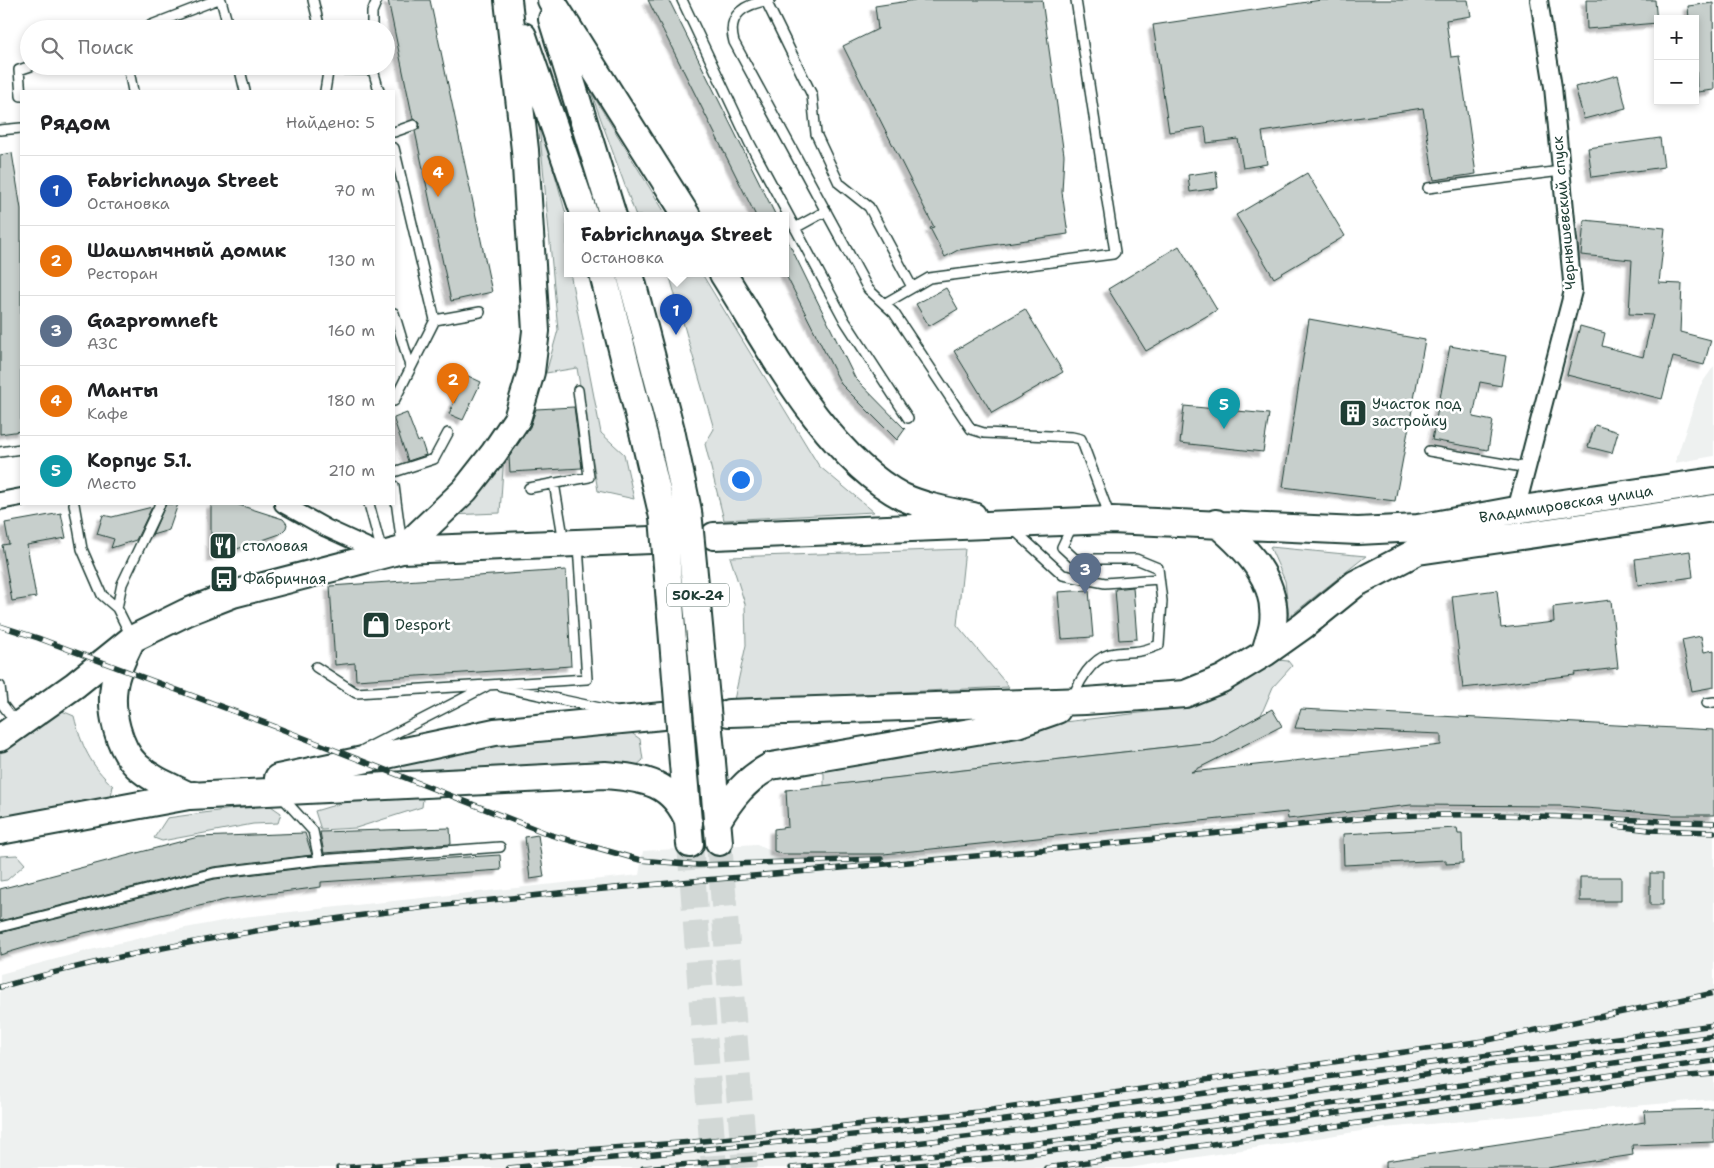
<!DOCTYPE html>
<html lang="ru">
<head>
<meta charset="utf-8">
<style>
	:root { --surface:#fff; --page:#f6f6f6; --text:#202124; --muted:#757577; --line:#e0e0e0; --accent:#ea580c }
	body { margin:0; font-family:"Shantell Sans",sans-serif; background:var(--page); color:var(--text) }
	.controls { position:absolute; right:15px; top:15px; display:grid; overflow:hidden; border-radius:0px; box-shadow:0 2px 8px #0003 }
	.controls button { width:45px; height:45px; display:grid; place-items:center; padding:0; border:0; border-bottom:1px solid var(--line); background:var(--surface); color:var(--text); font:25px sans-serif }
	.you { position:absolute; left:740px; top:479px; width:18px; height:18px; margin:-12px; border:4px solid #fff; border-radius:50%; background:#1a73e8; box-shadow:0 0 0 8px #1a73e833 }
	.badge { display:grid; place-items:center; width:32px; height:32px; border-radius:50%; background:var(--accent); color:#fff; font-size:16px; font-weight:700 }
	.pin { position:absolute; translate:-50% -41px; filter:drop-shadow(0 1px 2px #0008) }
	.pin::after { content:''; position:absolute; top:26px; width:18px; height:15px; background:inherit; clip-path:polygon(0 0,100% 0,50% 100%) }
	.popup { position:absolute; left:564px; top:212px; width:225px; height:65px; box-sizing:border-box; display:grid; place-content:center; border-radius:0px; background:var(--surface); filter:drop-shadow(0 1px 4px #0005); font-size:16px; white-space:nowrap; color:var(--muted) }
	.popup b { font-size:19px; color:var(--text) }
	.popup::after { content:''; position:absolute; left:50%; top:100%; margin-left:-10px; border:10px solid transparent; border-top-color:var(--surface) }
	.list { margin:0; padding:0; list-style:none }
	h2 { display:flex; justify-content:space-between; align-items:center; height:65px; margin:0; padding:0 20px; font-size:21px }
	h2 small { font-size:16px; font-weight:400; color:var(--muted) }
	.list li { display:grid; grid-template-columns:32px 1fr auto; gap:15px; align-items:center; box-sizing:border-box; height:70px; padding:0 20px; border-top:1px solid var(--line) }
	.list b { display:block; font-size:19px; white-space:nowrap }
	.list p { margin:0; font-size:16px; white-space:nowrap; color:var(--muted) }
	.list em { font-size:16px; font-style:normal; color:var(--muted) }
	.icon { flex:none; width:28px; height:28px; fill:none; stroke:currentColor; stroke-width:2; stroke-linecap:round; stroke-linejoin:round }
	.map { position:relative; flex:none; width:1714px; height:1168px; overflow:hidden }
	.search { position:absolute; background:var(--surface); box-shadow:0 2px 8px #0003; left:20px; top:20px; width:375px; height:55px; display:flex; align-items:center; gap:12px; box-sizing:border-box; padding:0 18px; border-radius:28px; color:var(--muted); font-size:19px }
	.panel { position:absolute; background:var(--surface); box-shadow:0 2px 8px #0003; left:20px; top:90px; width:375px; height:415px; border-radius:0px }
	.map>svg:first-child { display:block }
</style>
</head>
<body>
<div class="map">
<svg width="1714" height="1168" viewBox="0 0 1714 1168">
	<defs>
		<filter id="shadow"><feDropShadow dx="-4.5" dy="4.5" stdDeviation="1" flood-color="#0004"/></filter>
	</defs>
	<rect width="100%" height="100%" fill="#fff"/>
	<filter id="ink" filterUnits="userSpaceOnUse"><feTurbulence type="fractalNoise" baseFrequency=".02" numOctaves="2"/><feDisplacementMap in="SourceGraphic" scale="10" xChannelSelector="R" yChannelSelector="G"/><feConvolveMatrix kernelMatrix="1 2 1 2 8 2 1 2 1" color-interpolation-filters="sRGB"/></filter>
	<g filter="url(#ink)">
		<path fill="#eef1f0" d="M1714,366V456L1675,463L1700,386Z
			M1411,808L1560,809L1674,817L1714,818V1099L1373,1129L1129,1168H0V974L86,951L170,931L243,917L639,875L643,851L757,844L783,857L886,855L1289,821Z"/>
		<path fill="#dee3e2" stroke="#7e908b" d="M591,92L667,216H636Z
			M538,113L567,218V274H572L571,278L601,433L624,454L634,499L598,491L577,368L546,373L558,330Z
			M669,274H702L819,466L874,512L724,520L705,444L714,429Z
			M504,454L500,513L450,515Z
			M1270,547L1366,556L1289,617L1285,581Z
			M965,549L957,625L1009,687L734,700L746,645L745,604L730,557Z
			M1278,660L1288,661L1292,666L1273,687L1261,715L1212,742L824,786V773L815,771L1056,723L1190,707L1241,684Z
			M62,711L74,716C81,745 91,766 113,786L110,801L0,818V748Z
			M630,732L640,739L643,760L635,767L407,772L402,770L401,765L494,745Z
			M398,796L423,799L422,807L356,828L321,830L315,811L352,800Z
			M268,804L281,813L278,823L253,824L162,841L154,838L167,818Z
			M17,855L25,864L7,880L0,881V856Z"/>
		<path fill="#c7cfcc" stroke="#1f3d34" filter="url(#shadow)" d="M388,0H430L492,292L451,301L415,131L419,129L420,123L413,119Z
			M648,0H669L776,216H756Z
			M915,0H1042L1064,155L1062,192L1068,234L958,250L945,257L930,228L934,227L843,46L878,29L875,6Z
			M1321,0H1468L1471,16L1446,20L1451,57L1459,56L1476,174L1434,180L1423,108L1262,132L1267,164L1243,168L1238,139L1207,143L1205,127L1169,132L1153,25Z
			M1586,0H1655L1657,23L1587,29Z
			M1713,3L1714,90L1697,92L1695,19H1689L1688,6Z
			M1618,75L1626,108L1584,119L1575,87Z
			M1660,138L1664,167L1592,177L1588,148Z
			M12,153L21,209V431L0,434V155Z
			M1216,171L1218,188L1190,192L1188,175Z
			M1307,173L1345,236L1274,278L1236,215Z
			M1584,220L1665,228L1659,283L1682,284L1680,332L1711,340L1704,365L1673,357L1662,399L1567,375L1580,326L1605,333L1602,346L1643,357L1653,315L1629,314L1632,260L1581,255Z
			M785,235L855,378L905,429L897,440L841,384L785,273Z
			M1179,246L1217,310L1146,351L1108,289Z
			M946,288L958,309L929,326L916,304Z
			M1025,309L1063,372L992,413L954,351Z
			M1309,319L1425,340L1395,501L1283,487Z
			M1450,346L1506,356L1501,386L1480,382L1473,417L1493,421L1488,450L1432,440Z
			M466,375L481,382L463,420L449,414Z
			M1184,406L1269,414L1263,452L1180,443Z
			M574,407L582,468L510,472L509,457L530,427L536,409Z
			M407,413L418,442L421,440L426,455L408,461L394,420V418Z
			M1595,425L1618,432L1612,453L1588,447Z
			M166,504H178L169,530L152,535Z
			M211,504H236L283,519L287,524L286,528L280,534L211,558Z
			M152,507L136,540L111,548L114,539L97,534L103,515L112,517Z
			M61,513L66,538L27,545L36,597L12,601L2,545L9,544L5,523Z
			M1690,551L1693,577L1638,585L1635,559Z
			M566,570L571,666L356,680L355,663L335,665L330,586Z
			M1133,587L1137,639L1119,640L1115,589Z
			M1089,590L1093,637L1062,639L1058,592Z
			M1497,590L1501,628L1554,622L1553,607L1611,600L1618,668L1574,673L1575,675L1463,688L1452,596Z
			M1701,636L1704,652L1714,650V687L1692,691L1682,640Z
			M1272,709L1282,726L1191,772L1441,745V734L1295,728L1301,709L1714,730V815H1674L1560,806L1411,805L1288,819L1287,812L884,854H783L774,851V829L788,827L786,790L1212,742Z
			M450,828L451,844L324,853L320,832Z
			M1457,828L1458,834H1462L1463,863L1446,864V860L1344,865L1343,834Z
			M305,833L312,855L213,867L0,921V889L198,837Z
			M538,835L544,877L530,879L525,837Z
			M500,855L501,870L321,882V887L229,899L37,944L0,955V933L215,879L320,866Z
			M1650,873H1663V905H1650Z
			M1580,877H1621V901H1580Z
			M1714,1109V1142L1632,1145L1633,1155L1547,1168H1386V1161L1645,1122L1644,1111Z"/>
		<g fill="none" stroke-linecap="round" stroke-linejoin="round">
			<path stroke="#d2d8d6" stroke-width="26" stroke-dasharray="26 13" stroke-linecap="butt" d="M719,842L745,1168
				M690,844L714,1168"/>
			<defs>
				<path id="lane" d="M221,0L229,29
					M313,0L320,29
					M682,0L749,142L845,321L908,418
					M770,0C746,4 726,13 734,42L868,289L894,313L971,429L984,433L1072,437L1081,439L1110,517
					M766,1L812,95L816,134L839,183L869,207L912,287
					M141,29L216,0
					M372,29V12L377,0
					M128,66L133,91
					M239,66L245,91
					M330,69L373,70V66
					M373,70L379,91
					M325,91L329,66
					M21,96L19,70L31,66
					M0,130L21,128
					M394,132L414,125
					M394,148L435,320L480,312
					M1428,188L1561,171
					M795,228L826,211
					M884,304L929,278L1113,254L1115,252L1076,0
					M394,313L410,366
					M394,401L435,320
					M1429,451L1528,468
					M0,452L21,449
					M394,472L434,459L448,433
					M554,483L564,542
					M394,486L402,545
					M529,488L589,477L578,390
					M74,504L82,549L102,595L117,608L131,636
					M369,504L382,552
					M1013,529L1063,575L1105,583L1159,579
					M117,608L122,584L160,504
					M316,667L356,693L587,679L578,546
					M0,686L2,704L17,724
					M502,687L614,711
					M1072,699C1080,679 1093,655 1116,653C1136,651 1139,653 1159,645L1162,601L1158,568L1136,559H1075L1062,547L1073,524
					M1707,703L1714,702
					M363,750L487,686
					M281,796L313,831L319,860
					M0,927L214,873L319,860L500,847"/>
				<path id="street" d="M0,501L21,497
					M283,504L326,528L383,554
					M1516,510L1573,291L1553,87L1539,0"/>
				<path id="primary" d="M551,0L687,216
					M552,19L613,216
					M523,36L585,216
					M603,274L644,436
					M630,274L671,430
					M723,274C768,345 827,458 903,497C925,507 949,511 973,516
					M1216,523C1246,548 1278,580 1273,623C1272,633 1267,643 1265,653
					M714,536L1111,520L1358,531L1418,528L1516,510L1714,481
					M402,550L465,490L494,453L517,419L531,372L536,331L525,150L508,0
					M132,639C125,654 116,670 114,686C110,711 118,748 137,766C152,780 172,787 190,796L605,775C644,778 673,782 689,823
					M729,713L1085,701L1185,694L1222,679L1265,653L1303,626L1355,584L1418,551L1714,508
					M0,738L75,685L132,639L187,612L233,594L402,550L651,540
					M712,762L719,842
					M683,764L690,844
					M278,778L495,732L663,716
					M717,822C731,798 746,779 771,766L1017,724L1057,710
					M0,831L194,795"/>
			</defs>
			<use href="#lane" stroke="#1f3d34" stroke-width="12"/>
			<use href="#street" stroke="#1f3d34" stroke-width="20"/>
			<use href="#primary" stroke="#1f3d34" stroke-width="30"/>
			<use href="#lane" stroke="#fff" stroke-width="9"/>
			<use href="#street" stroke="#fff" stroke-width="16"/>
			<use href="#primary" stroke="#fff" stroke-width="26"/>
			<defs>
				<path id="rail" d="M0,626L38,638L276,727L551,835L640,860L698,865L881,859
					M1615,826L1649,830L1714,832
					M0,987C232,921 477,900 717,879C937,860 1157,840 1377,817C1490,811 1602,819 1714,823
					M338,1168L693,1142L978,1112L1483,1041L1714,993
					M508,1168L990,1122L1714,1025
					M643,1168L859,1150L1039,1128L1302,1094L1502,1063L1590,1054L1714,1036
					M791,1168C1100,1143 1407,1091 1714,1049
					M883,1168L988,1159L1207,1131L1714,1061
					M1046,1168L1676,1077L1714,1074"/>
			</defs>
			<use href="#rail" stroke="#1f3d34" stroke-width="5.5"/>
			<use href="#rail" stroke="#fff" stroke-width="4" stroke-dasharray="11" stroke-linecap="butt"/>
			<defs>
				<path id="primary-bridge" d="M671,430L688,511L712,762
					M644,436L663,517L683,764"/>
			</defs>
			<use href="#primary-bridge" stroke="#1f3d34" stroke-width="30" stroke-linecap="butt"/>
			<use href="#primary-bridge" stroke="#fff" stroke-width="26"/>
		</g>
	</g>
	<defs>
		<symbol id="building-square" viewBox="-11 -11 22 22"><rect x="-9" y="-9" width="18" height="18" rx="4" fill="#1f3d34" stroke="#fff"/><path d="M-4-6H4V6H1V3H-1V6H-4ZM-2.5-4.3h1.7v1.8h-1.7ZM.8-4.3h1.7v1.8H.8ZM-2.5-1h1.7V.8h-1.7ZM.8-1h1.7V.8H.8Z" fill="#fff"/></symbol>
		<symbol id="restaurant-square" viewBox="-11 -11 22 22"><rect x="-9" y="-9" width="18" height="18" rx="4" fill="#1f3d34" stroke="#fff"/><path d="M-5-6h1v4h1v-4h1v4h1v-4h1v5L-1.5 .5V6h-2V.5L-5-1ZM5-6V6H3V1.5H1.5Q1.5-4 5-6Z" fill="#fff"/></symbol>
		<symbol id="bus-square" viewBox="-11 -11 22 22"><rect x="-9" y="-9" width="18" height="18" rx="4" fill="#1f3d34" stroke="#fff"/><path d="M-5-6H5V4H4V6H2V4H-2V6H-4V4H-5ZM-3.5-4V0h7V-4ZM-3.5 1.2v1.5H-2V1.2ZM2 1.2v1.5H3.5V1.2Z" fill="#fff"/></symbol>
		<symbol id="shop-square" viewBox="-11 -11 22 22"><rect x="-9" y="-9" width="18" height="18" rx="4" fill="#1f3d34" stroke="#fff"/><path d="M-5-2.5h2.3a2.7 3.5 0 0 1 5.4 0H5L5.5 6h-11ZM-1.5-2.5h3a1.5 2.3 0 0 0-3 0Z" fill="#fff"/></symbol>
	</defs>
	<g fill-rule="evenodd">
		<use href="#building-square" x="1337" y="397" width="32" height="32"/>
		<use href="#restaurant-square" x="207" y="530" width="32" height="32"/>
		<use href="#bus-square" x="208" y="563" width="32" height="32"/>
		<use href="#shop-square" x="360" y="609" width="32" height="32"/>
	</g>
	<g text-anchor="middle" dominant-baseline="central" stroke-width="5" stroke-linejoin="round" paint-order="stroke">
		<rect fill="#fff" stroke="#627771" stroke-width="1" x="667" y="583.5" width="62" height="23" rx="4"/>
		<g font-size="14" font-weight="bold" fill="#1f3d34">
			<text x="698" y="595">50К-24</text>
		</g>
		<g font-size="15" fill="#1f3d34" stroke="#fff">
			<text transform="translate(1564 213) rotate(-95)">Чернышевский спуск</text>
			<text transform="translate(1566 504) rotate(-9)">Владимировская улица</text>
		</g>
		<g font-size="15" fill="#1f3d34" stroke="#fff" text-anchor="start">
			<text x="1372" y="404">Участок под<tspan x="1372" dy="17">застройку</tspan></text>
			<text x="242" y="546">столовая</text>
			<text x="243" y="579">Фабричная</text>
			<text x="395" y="625">Desport</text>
		</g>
	</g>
</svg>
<div class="controls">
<button>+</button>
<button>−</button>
</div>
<div class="you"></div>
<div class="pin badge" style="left:676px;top:335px;background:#1a4fb4">1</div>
<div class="popup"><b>Fabrichnaya Street</b>Остановка</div>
<div class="pin badge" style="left:453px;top:404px;background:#e8710a">2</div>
<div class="pin badge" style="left:1085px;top:594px;background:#5c6f8a">3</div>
<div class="pin badge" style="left:438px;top:197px;background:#e8710a">4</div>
<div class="pin badge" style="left:1224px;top:429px;background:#0f9aa8">5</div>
<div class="search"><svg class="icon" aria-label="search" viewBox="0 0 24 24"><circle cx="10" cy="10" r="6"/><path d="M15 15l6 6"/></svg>Поиск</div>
<section class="panel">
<h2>Рядом<small>Найдено: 5</small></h2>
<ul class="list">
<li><span class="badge" style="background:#1a4fb4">1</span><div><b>Fabrichnaya Street</b><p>Остановка</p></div><em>70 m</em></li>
<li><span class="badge" style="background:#e8710a">2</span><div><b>Шашлычный домик</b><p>Ресторан</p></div><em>130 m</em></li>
<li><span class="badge" style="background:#5c6f8a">3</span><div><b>Gazpromneft</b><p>АЗС</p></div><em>160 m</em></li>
<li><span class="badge" style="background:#e8710a">4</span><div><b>Манты</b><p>Кафе</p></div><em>180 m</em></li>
<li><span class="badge" style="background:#0f9aa8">5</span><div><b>Корпус 5.1.</b><p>Место</p></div><em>210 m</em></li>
</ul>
</section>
</div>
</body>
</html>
